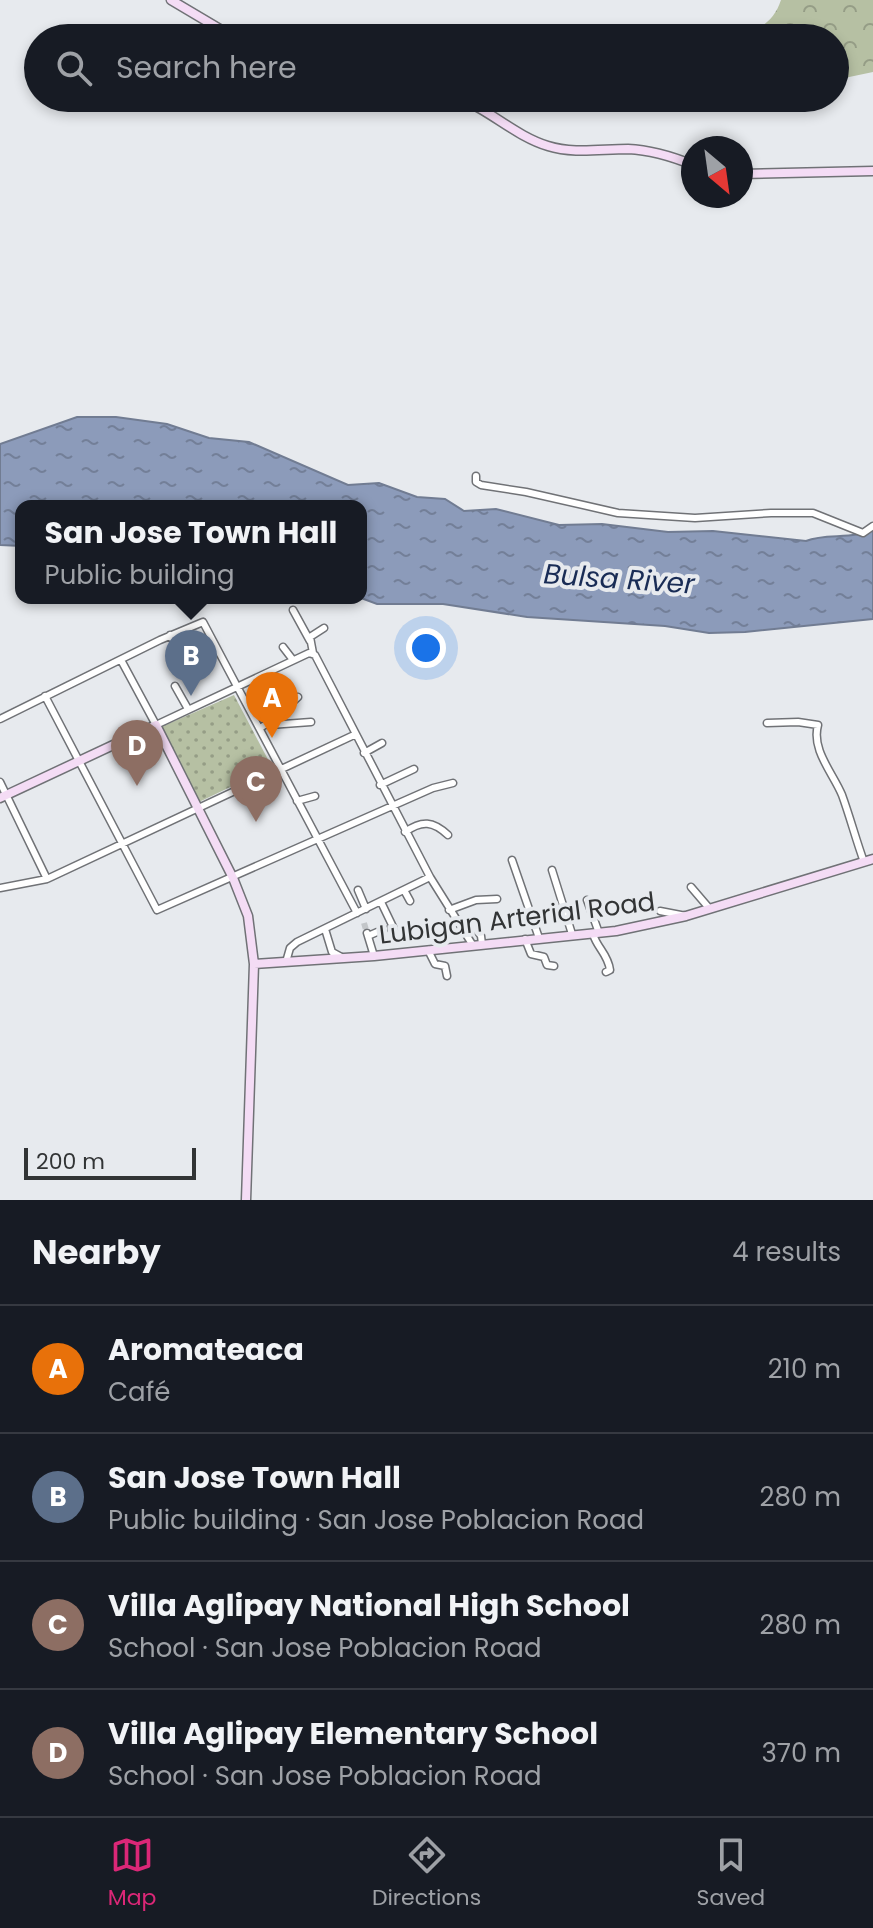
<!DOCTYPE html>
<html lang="en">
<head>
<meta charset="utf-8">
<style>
	:root { --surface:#171b24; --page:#20242c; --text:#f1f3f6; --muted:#9ea1a6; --line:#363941; --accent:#db2777 }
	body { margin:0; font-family:Poppins,sans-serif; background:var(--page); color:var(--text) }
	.compass { position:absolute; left:681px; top:136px; width:72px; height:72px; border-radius:50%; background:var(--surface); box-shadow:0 4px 12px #0003; rotate:151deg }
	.scale { position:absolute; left:24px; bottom:20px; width:172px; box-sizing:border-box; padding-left:8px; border:4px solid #323435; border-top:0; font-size:22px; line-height:28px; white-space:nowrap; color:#323435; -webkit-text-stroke:6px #e7eaee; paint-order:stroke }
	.you { position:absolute; left:426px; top:648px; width:28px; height:28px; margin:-20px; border:6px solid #fff; border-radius:50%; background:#1a73e8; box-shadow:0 0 0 12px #1a73e833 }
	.badge { display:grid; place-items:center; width:52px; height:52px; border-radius:50%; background:var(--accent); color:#fff; font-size:26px; font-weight:700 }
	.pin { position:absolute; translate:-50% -66px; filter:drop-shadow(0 2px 4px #0008) }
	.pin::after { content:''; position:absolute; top:42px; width:28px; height:24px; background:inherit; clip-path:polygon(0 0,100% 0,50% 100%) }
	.popup { position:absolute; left:15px; top:500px; width:352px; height:104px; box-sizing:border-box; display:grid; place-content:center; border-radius:16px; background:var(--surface); filter:drop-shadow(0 2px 6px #0005); font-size:26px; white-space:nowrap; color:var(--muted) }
	.popup b { font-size:30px; color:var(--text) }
	.popup::after { content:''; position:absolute; left:50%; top:100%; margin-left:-16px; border:16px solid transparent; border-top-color:var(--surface) }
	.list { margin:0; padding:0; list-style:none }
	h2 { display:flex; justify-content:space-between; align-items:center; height:104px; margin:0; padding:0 32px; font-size:34px }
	h2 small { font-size:26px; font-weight:400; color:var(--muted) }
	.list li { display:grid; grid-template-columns:52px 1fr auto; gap:24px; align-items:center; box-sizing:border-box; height:128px; padding:0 32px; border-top:2px solid var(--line) }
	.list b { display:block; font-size:30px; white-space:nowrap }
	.list p { margin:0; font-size:26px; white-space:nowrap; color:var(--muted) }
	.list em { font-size:26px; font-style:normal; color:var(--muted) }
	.icon { flex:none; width:44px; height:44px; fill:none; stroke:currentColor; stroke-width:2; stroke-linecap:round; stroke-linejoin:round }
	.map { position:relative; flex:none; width:873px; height:1200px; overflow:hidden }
	.search { position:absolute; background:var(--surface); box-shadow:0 4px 12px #0003; left:24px; right:24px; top:24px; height:88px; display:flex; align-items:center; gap:20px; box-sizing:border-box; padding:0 28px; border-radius:44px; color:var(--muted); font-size:30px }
	.sheet { height:616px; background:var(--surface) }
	nav { display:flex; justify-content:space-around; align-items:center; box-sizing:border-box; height:112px; border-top:2px solid var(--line); background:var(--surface); font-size:22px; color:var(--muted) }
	nav a { display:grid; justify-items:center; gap:4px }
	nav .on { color:var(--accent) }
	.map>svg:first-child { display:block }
</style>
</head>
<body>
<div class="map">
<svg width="873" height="1200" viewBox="0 0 873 1200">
	<defs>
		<pattern id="grass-dots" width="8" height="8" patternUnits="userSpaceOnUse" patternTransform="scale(2)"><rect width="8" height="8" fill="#b6c0a3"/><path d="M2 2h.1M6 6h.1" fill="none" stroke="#959d86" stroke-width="1.8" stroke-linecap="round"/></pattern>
		<pattern id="forest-crowns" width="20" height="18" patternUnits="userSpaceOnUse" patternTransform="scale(2)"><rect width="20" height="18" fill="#b6c0a3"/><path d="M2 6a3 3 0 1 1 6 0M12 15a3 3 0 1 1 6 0" fill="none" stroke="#959d86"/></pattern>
		<pattern id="water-ripples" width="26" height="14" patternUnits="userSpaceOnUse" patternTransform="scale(2)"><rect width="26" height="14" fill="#8c9bba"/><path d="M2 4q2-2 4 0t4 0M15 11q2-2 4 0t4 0" fill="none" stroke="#737f98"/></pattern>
	</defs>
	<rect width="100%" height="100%" fill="#e7eaee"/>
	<path fill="url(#grass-dots)" d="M234,695L272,767L199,802L161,727Z"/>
	<path fill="url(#forest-crowns)" d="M781,0H873V72L835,80V38H712C743,34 770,33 781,0Z"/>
	<path fill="url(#water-ripples)" stroke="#717c92" stroke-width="2" d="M77,417H116L167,424L209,438L249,442L348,485L379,483L417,497L445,499L464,511L496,509L559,525L602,524L668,532L713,531L806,541C827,532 855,541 873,528V619L745,632L709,633L665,626L527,617L443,604H377L361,598V506H21V546L0,545V444Z"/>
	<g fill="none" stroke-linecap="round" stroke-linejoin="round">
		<path stroke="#c3c6c9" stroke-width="6" stroke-dasharray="6 3" stroke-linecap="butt" d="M364,923L367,933"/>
		<defs>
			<path id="street" d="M476,476V482L481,485L526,492L618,513L695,518L771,513H813L863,533L873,526
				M293,610L310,641
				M170,635L183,658
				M283,647L293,660
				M313,653L310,637L324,628
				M121,660L156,725L309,653L315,655L430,877L297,942L290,948L286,962
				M262,675L274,701
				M175,686L188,709
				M45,696L157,910L433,788L453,783
				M0,719L160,640L203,622L357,913
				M767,723L798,722L818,725C811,750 833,773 842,795C850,817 856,840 864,862
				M270,725L311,722
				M260,728L273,720L298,697
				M364,753L382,743
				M0,782L47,879
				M380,785L414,769
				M297,801L315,796
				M405,832C422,820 433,821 448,835
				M512,860L539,938
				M552,870L572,934
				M430,877L472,944
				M691,887L709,908
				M0,888L47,879L354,735
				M358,890L366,909
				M404,890L410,901
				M587,900L599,933
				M381,902L394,929
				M449,910L476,900L497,899
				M660,911L686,916
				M474,926L481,936L482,944
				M325,929L332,952L343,958
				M367,933L374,956
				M593,934C597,948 608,954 610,970L606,972
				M368,936L384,929
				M525,939L531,954L544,957L547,965L554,966
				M428,950L435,964L445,966L447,976"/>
			<path id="secondary" d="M171,0L235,38
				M456,98C486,106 514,136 548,146C573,154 601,149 628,149C651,150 671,156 693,165
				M741,174L873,171
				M0,798L156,725L233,878L248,916L254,964L246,1200
				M254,964L374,956L616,931L686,916L873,859"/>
		</defs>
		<use href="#street" stroke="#707276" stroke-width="9"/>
		<use href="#secondary" stroke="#707276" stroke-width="11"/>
		<use href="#street" stroke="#fff" stroke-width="6"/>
		<use href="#secondary" stroke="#f4dcf5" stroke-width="8"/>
	</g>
	<g text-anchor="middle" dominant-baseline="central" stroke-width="8" stroke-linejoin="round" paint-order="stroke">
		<g font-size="26" fill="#323435" stroke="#e7eaee">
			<text transform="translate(517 918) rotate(-7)">Lubigan Arterial Road</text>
		</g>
		<g font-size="28" font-style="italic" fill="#192c55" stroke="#e7eaee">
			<text transform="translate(619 579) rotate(4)">Bulsa River</text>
		</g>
	</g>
</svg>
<svg class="compass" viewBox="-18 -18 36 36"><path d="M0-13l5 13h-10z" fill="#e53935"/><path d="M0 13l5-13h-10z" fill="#9ea1a6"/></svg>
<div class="scale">200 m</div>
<div class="you"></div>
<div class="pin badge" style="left:272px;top:738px;background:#e8710a">A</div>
<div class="pin badge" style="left:191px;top:696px;background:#5c6f8a">B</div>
<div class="popup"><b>San Jose Town Hall</b>Public building</div>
<div class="pin badge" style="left:256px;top:822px;background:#8d6e63">C</div>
<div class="pin badge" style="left:137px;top:786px;background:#8d6e63">D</div>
<div class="search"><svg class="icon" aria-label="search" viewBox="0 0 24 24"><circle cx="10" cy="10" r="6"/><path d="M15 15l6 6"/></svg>Search here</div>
</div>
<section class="sheet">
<h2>Nearby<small>4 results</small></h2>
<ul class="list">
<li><span class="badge" style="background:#e8710a">A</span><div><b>Aromateaca</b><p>Café</p></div><em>210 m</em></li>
<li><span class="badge" style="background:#5c6f8a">B</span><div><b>San Jose Town Hall</b><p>Public building · San Jose Poblacion Road</p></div><em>280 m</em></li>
<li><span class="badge" style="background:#8d6e63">C</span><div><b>Villa Aglipay National High School</b><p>School · San Jose Poblacion Road</p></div><em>280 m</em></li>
<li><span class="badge" style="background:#8d6e63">D</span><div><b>Villa Aglipay Elementary School</b><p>School · San Jose Poblacion Road</p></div><em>370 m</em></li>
</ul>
</section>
<nav>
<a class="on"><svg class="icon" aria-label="map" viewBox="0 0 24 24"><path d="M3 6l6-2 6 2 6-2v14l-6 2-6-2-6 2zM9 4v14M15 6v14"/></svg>Map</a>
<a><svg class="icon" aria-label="directions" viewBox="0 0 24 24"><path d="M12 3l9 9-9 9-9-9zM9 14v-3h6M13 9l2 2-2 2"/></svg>Directions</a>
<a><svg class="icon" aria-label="saved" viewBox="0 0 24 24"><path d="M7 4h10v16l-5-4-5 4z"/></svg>Saved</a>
</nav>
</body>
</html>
